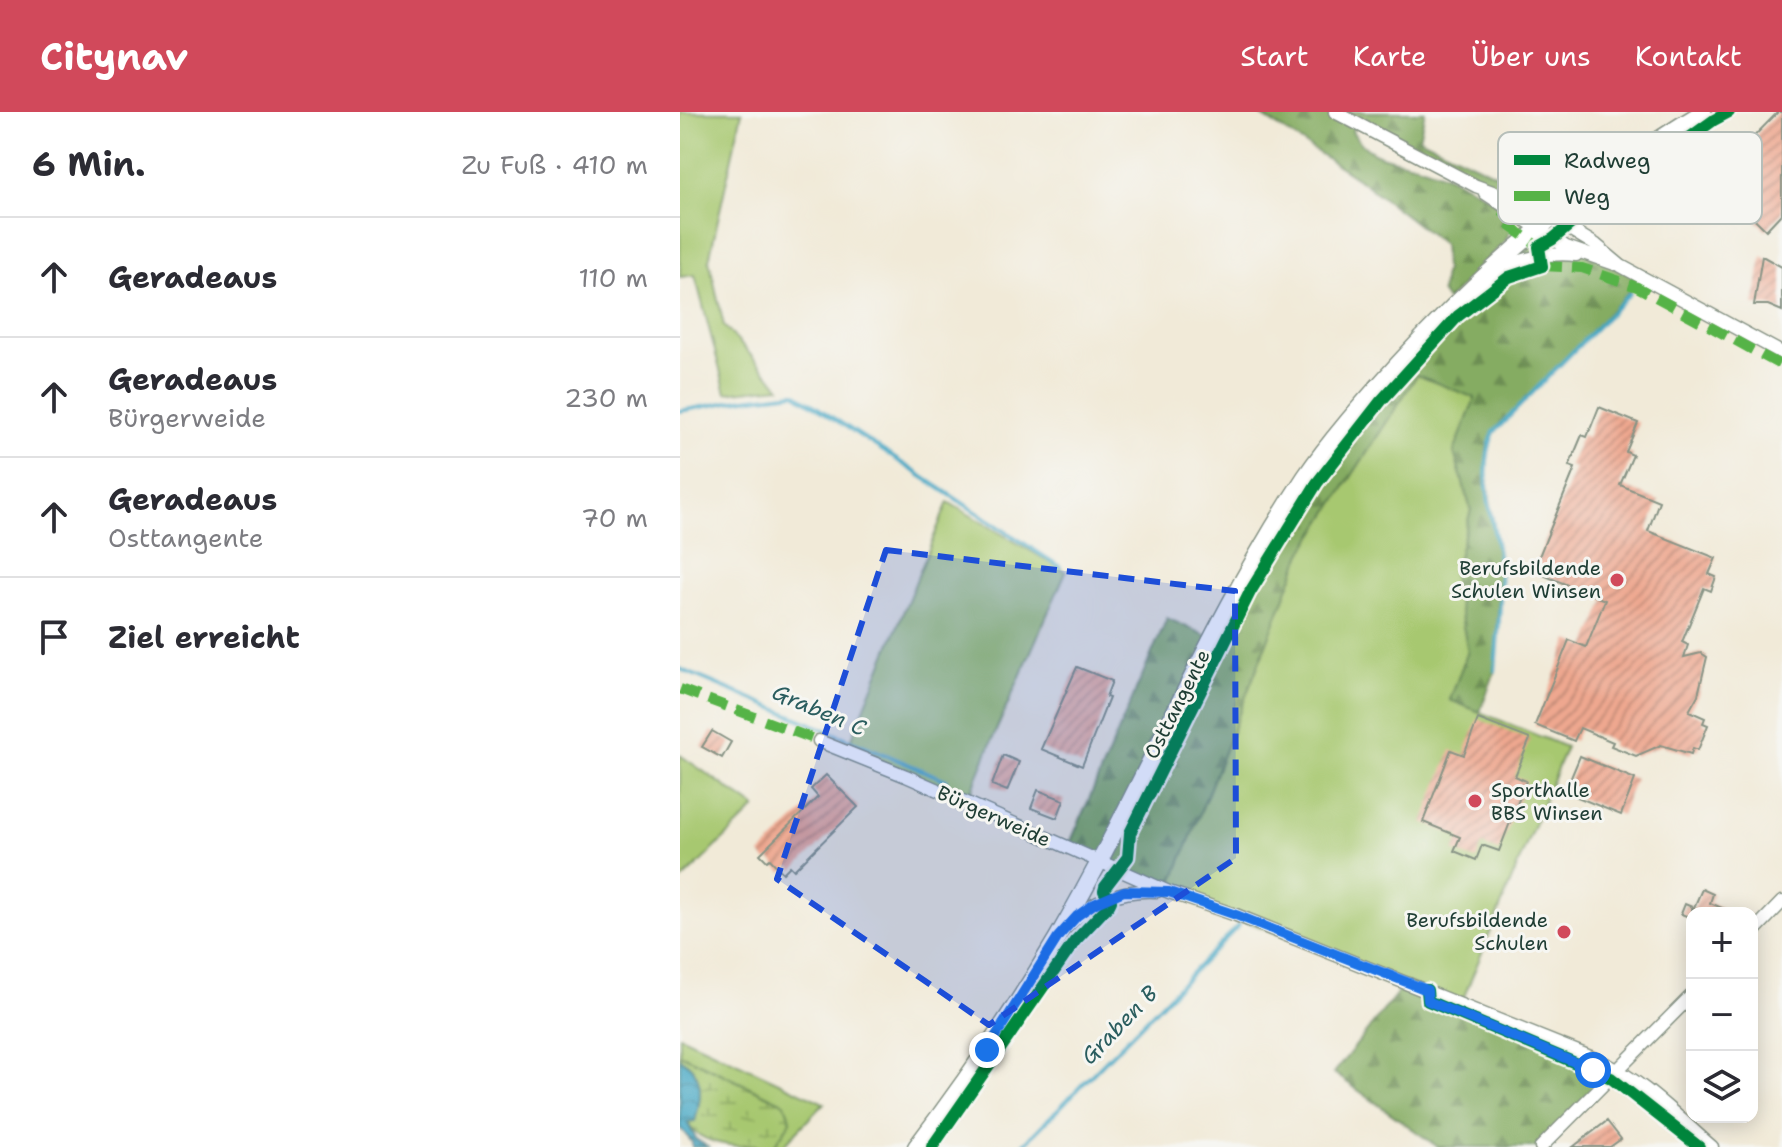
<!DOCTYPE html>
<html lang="de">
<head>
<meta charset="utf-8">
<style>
	:root { --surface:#fff; --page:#f2f2f3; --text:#2b2b33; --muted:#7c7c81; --line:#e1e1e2; --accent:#d1495b }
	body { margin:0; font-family:"Shantell Sans",sans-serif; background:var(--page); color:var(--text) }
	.controls { position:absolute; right:24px; bottom:24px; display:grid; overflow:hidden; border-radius:16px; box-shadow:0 4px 20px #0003 }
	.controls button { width:72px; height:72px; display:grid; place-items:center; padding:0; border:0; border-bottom:2px solid var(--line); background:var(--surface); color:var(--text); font:40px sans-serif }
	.stop { position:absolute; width:24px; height:24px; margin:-18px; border:6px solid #1a73e8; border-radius:50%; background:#fff }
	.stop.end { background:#1a73e8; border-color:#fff; box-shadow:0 2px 8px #0008 }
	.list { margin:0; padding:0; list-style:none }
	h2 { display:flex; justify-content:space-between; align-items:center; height:104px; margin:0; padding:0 32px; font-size:34px }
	h2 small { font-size:26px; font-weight:400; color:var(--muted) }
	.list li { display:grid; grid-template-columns:52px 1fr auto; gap:24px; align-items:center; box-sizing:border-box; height:120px; padding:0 32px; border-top:2px solid var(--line) }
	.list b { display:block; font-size:30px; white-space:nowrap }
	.list p { margin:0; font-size:26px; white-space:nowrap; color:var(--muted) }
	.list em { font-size:26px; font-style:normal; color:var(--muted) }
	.icon { flex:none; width:44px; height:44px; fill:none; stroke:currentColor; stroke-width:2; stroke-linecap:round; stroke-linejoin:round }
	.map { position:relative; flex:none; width:1102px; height:1035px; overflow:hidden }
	header { display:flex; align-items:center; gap:48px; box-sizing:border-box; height:112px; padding:0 40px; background:var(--accent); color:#fff }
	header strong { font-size:38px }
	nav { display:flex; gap:44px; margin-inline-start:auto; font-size:28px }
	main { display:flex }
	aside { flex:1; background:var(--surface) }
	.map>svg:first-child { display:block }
</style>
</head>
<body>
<header>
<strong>Citynav</strong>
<nav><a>Start</a><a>Karte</a><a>Über uns</a><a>Kontakt</a></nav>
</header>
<main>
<aside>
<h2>6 Min.<small>Zu Fuß · 410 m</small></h2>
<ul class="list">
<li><svg class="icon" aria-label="ahead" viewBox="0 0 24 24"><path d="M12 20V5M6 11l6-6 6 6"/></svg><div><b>Geradeaus</b></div><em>110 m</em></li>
<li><svg class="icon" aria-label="ahead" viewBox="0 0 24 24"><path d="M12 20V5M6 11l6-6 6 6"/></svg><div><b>Geradeaus</b><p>Bürgerweide</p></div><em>230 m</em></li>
<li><svg class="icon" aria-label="ahead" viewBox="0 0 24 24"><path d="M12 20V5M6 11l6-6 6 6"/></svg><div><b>Geradeaus</b><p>Osttangente</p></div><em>70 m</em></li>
<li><svg class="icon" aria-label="arrive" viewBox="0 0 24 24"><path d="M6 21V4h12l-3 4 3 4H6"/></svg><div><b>Ziel erreicht</b></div></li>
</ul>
</aside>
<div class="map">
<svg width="1102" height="1035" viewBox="0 0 1102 1035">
	<defs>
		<pattern id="forest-firs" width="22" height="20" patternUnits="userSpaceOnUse" patternTransform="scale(2)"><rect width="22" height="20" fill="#85ac62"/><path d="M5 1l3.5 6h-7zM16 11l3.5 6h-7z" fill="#6c8d52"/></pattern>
		<pattern id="wetland-marsh" width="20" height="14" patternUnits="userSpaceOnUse" patternTransform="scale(2)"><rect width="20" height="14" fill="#a7c870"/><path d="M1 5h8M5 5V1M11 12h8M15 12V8" fill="none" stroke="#87a45d"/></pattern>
		<pattern id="water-waves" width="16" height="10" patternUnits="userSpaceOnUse" patternTransform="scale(2)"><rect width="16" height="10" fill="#44a7c4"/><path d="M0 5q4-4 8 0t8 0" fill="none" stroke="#3889a0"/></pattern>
		<pattern id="building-hatch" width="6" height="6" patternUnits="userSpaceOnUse" patternTransform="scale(2)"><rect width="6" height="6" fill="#eea78f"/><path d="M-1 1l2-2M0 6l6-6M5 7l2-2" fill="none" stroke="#c08976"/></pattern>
	</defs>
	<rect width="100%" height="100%" fill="#f6f6f2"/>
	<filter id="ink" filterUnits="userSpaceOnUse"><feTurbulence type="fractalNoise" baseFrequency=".0125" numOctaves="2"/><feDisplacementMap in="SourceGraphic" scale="16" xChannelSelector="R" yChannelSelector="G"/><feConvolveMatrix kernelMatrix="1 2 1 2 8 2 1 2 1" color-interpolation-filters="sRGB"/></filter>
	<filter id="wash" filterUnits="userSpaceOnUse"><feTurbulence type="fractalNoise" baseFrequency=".006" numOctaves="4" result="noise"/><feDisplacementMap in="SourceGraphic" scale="32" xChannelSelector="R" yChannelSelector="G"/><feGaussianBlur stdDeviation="1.8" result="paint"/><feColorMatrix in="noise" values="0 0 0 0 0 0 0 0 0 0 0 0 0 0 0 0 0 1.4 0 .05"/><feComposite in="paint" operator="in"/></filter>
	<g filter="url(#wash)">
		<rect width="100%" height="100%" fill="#f1ead8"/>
		<path fill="#a7c870" stroke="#638252" stroke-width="2" d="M0,0H62L29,148L44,214L100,275L46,281L15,163L0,165Z
			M737,263L796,286L774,340L791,398L773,463L788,539L770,588L886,635L781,892L489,780L622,441Z
			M268,390L386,460L315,621L289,686L168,636Z
			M0,643L76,696L0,770Z
			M0,924L144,991L102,1035H93L111,1009L105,992L0,942Z"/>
		<path fill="url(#forest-firs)" stroke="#52744b" stroke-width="2" d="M576,0H745L739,26L845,76L863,77L882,68L889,79L870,88L856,90L778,57L678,7L672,19C678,29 684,36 694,41C709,49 727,49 743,55C763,61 828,89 831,111C832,118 828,123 825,129L767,189L761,180L765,156L763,132L677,66Z
			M856,116L963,165L815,320L807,337L806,359L820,462L815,559L800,600L770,588L788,539L773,463L791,398L774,340L795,286L737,263L622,441L489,780L388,736L487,506L531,526L558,474L695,277Z
			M726,870L939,957L861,1035H758L654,961Z"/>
		<path fill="url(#wetland-marsh)" stroke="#638252" stroke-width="2" d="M0,942L105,992L111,1009L93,1035C61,1035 19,1035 6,1009H15C22,984 25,960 0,947Z"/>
		<path fill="url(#water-waves)" stroke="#32727c" stroke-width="2" d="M0,947C25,960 22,985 15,1009L7,1010L16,1027L28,1035H12V1030L0,1016Z"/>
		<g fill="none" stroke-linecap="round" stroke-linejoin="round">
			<path stroke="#44a7c4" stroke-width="4" d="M0,299L65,287L115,281L380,455
				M0,557L266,668
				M815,559C817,527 822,492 820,460C817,414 795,364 814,320L950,181
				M341,1035L559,813"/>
		</g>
		<g id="blocks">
			<path fill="url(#building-hatch)" d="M1098,0H1102V101L1086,118L1033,66Z
				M1082,144L1102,155V199L1088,193H1074Z
				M919,295L958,311L946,340L953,343L940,373L979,389L968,419L1036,446L1029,462L1036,465L1031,479L1024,476L1002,530L1008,533L1004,545L1021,541L1027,545L1018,583L1009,599L1025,606L1023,611L1028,613L1018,638L1013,636L1011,642L981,633L956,644L931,634L933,630L900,616L894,629L855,613L889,528L906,535L925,488L853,459L895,356L889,354L902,323L907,325Z
				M397,555L432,569L426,585L429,586L402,654L361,637Z
				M798,607L850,627L835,664L846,669L819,739L802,733L796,748L774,739L780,725L743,710L771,638L784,643Z
				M32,619L51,630L42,646L22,635Z
				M323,643L339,650L327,679L312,673Z
				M900,644L955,667L941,703L885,680Z
				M146,663L178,695L114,758L110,754L103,761L90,747L87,749L80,742L138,685L131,677Z
				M358,678L384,688L377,706L351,696Z
				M1022,777L1033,782L1030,791L1054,801H1012V806L1001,802L1005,792L1012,795V800Z
				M927,1009L941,1027L930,1035H893Z"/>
		</g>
	</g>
	<g filter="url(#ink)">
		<use href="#blocks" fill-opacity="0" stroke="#889486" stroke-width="2"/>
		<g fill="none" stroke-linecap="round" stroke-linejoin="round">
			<defs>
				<path id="street" d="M655,0L796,74L832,87L870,105L916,133L941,154L1102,241
					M805,81L886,135L935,152
					M817,159C842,146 867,140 896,143
					M139,629L226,664L489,780L556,803L918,948C962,968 996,1004 1032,1035
					M387,815C413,788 440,777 477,779
					M1072,821L1102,790
					M861,1035L1012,883"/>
				<path id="secondary" d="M236,1035C287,968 334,899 377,826C465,675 528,511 625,365C652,325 686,288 718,252C809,152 906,70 1023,0"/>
			</defs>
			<use href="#street" stroke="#889486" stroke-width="15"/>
			<use href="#secondary" stroke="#889486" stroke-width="19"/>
			<use href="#street" stroke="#fff" stroke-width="12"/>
			<use href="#secondary" stroke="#fff" stroke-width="16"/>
			<path stroke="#55b346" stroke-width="10" stroke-dasharray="20 10" stroke-linecap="butt" d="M832,87L822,108L859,135
				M862,154L902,156L957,175L1102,254
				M0,577L139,629"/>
			<defs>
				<path id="cycleway" d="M747,878L748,889L931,966L1019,1035
					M252,1035L395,829L429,793L431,789L424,779L425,775L448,745L450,721L570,480L637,371L701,289L778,204L829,165L862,154L859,135L873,127L899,105L1034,8L1049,0"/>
			</defs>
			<use href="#cycleway" stroke="#f6f6f2" stroke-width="17"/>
			<use href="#cycleway" stroke="#00873e" stroke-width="12"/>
		</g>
	</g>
	<g fill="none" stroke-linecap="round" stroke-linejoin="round" filter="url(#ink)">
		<path stroke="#1a73e8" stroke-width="10" d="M307,938L378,825L397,804L414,792L444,779L489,780L556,803L747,878L748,889L913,958"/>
	</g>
	<path fill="#1d4ed8" fill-opacity="0.2" stroke="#1d4ed8" stroke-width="6" stroke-dasharray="16 10" stroke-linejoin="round" d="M206,438L555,479L556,746L309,913L97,767Z"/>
	<g fill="#d1495b" stroke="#f6f6f2" stroke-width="3">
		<circle cx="937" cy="468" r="8"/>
		<circle cx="795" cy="689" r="8"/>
		<circle cx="884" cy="820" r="8"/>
	</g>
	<g text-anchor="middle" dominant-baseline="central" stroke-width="6" stroke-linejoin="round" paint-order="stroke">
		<g font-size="20" fill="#1f3d34" stroke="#f6f6f2" text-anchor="end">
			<text x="921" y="456">Berufsbildende<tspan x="921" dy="23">Schulen Winsen</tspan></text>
			<text x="811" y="678" text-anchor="start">Sporthalle<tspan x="811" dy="23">BBS Winsen</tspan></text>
			<text x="868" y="808">Berufsbildende<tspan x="868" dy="23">Schulen</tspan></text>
		</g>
		<g font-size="20" fill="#1f3d34" stroke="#f6f6f2">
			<text transform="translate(497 592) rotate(-63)">Osttangente</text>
			<text transform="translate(314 704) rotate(24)">Bürgerweide</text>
		</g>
		<g font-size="22" font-style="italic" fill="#2a5d5f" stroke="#f6f6f2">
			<text transform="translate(139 598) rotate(23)">Graben C</text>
			<text transform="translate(439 913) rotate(-46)">Graben B</text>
		</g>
	</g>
	<rect x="818" y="20" width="264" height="92" rx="12" fill="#f6f6f2" stroke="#b6beb9" stroke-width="2"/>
	<rect x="834" y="43" width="36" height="10" fill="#00873e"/>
	<rect x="834" y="79" width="36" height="10" fill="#55b346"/>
	<g font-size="22" fill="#1f3d34">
		<text x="884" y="56">Radweg</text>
		<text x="884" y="92">Weg</text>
	</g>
</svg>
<div class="controls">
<button>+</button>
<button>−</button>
<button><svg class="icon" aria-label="layers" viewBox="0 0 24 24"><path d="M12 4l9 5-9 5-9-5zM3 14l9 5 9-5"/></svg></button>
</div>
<div class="stop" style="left:913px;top:958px"></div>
<div class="stop end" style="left:307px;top:938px"></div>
</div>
</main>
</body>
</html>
